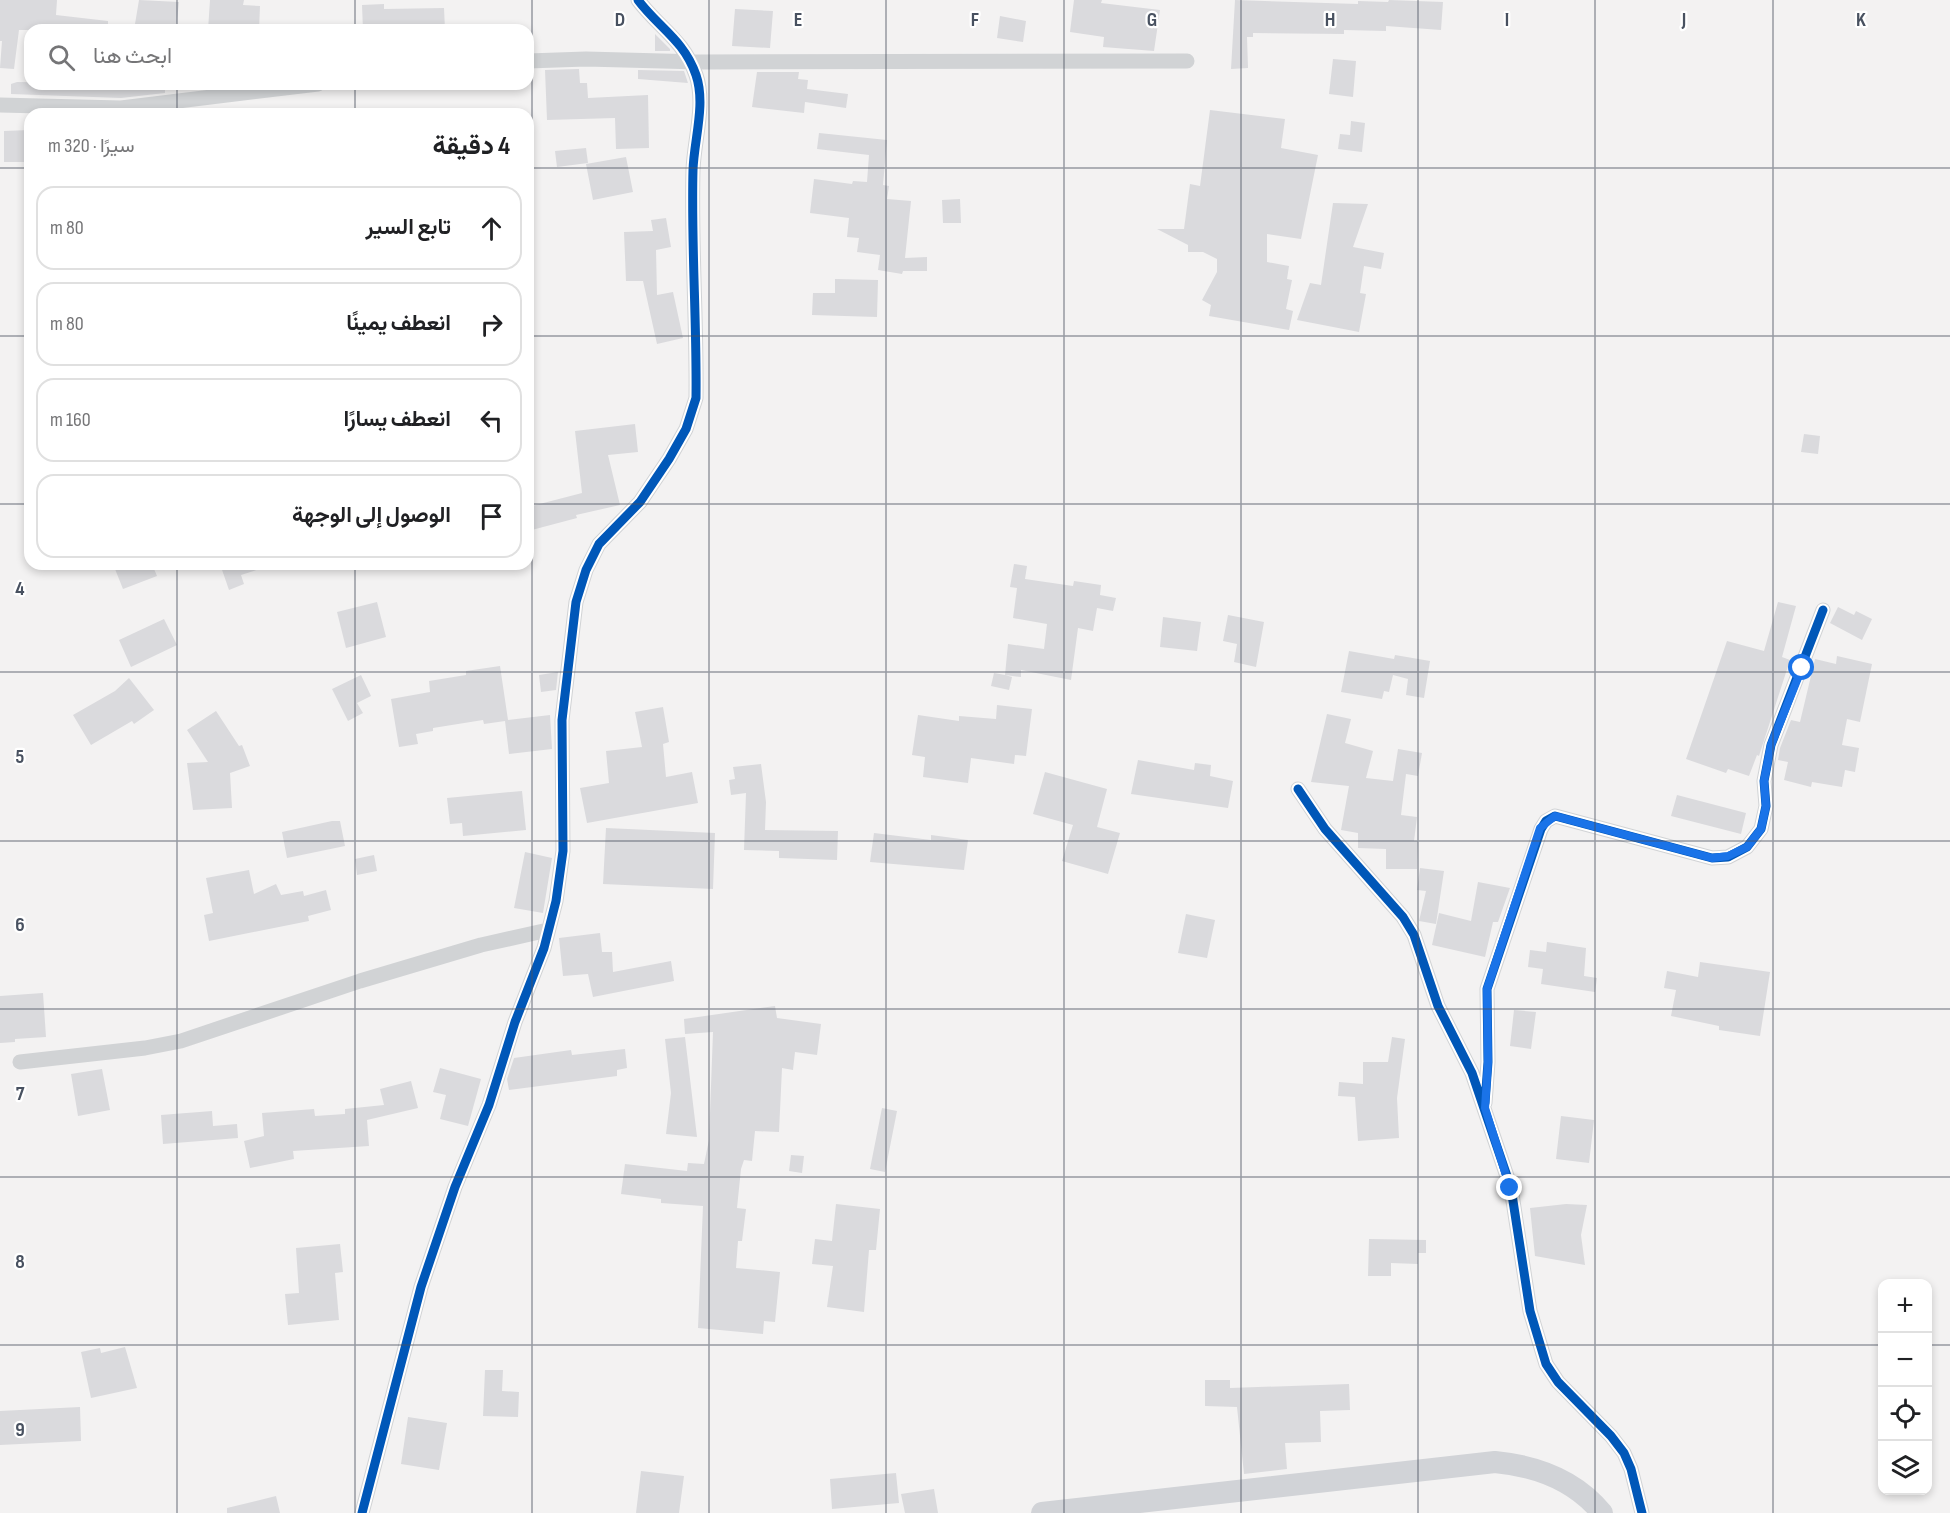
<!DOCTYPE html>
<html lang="ar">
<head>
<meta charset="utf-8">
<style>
	:root { --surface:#fff; --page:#f2f2f2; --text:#202124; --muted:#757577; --line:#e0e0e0 }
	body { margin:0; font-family:"Sofia Sans Condensed",Vazirmatn,sans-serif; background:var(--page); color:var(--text); direction:rtl }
	.controls { position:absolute; right:18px; bottom:18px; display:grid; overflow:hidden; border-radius:12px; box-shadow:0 3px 9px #0003 }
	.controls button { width:54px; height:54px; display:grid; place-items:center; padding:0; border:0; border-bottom:2px solid var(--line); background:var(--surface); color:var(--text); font:30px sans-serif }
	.stop { position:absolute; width:18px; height:18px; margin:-14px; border:4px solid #1a73e8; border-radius:50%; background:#fff }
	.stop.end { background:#1a73e8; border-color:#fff; box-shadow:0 2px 6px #0008 }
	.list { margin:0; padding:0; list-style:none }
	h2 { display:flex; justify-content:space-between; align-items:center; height:78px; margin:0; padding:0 24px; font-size:26px }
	h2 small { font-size:20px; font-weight:400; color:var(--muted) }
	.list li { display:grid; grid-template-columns:39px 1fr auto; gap:18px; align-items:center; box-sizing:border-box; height:84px; margin:0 12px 12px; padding:0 12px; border:2px solid var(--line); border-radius:18px }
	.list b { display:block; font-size:22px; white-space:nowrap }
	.list em { font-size:20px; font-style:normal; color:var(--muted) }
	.icon { flex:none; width:33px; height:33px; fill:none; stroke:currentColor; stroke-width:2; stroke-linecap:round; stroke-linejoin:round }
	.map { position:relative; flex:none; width:1950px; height:1513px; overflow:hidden; direction:ltr }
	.search { position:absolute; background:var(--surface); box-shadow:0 3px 9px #0003; left:24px; top:24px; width:510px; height:66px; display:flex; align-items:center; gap:15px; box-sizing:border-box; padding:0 21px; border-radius:18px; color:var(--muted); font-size:22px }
	.panel { position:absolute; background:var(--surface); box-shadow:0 3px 9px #0003; left:24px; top:108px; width:510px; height:462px; border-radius:18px; direction:rtl }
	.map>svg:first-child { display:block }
</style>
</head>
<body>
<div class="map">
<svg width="1950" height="1513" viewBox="0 0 1950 1513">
	<rect width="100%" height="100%" fill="#f3f2f2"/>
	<path fill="#dadadd" d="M0,0H57L56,15L108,21V30H19L14,69L0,68L2,41H0Z
		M139,0L179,2L176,30H134Z
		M210,0H244L243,5L260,6L259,30H208Z
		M1074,0H1102L1101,3L1160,10L1154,51L1103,47L1104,37L1070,32Z
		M1235,0L1358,4V1L1388,2L1389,0L1443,2L1441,30L1386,26V31L1344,30V34L1253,33V37H1247L1248,68L1231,69Z
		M384,4V9L444,8L445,30H363L362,5Z
		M735,9L773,11L770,48L732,46Z
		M1000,16L1026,21L1023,42L997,38Z
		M655,34L670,49V51H655Z
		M1333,59L1356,61L1353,97L1329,94Z
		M579,69L580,83H587L588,98L648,95L649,148L616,149L615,118L547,120L545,70Z
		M638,70L684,71L688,83L638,79Z
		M757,72H799L798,79L808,80L807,89L848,94L846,108L805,102L804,113L752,107Z
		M17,82L165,84V93L121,98L11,94V84Z
		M1210,110L1285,119L1281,148L1318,155L1301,239L1267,234V262L1289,266L1287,279L1292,280L1286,309L1293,311L1289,330L1209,316L1211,305L1202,300L1217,272V259L1203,252H1188V245L1157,229H1184L1190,184L1200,186Z
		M1351,121L1365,123L1362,152L1338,149L1340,134L1350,135Z
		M30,130V162H4V131Z
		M819,133L887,140L883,185L889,186L887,199L911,201L905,258L927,257V271H903L902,274L878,270L880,255L857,252L859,238L847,237L849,218L810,213L814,179L852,184L853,181L867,182L869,155L817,149Z
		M586,148L588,163L557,167L555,151Z
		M626,157L633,192L593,200L586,164Z
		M960,199L961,223H943L942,200Z
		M1333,203L1368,204L1353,247L1384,253L1381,269L1364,266L1360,293L1366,294L1359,332L1297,320L1310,283L1321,285Z
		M666,218L671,247L656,250L657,295L673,292L683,338L657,344L643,281H626L624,232L653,231L651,220Z
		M835,279L878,280L877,317L812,315L813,293H835Z
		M635,424L638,452L608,455L620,505L576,515L577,518L528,531V507L582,493L575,431Z
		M1804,434L1820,436L1818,454L1801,452Z
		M113,564H152L157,576L123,589Z
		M220,564H265L266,567L241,575L244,584L229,590Z
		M1014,564L1027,566L1025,579L1073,586L1074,581L1101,585L1100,595L1116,598L1113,611L1097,608L1093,631L1078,628L1071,680L1021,670V677L1005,675L1012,677L1009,690L991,686L994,673L1005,675L1008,644L1044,649L1047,624L1013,618L1017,588L1010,587Z
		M377,602L386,637L346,648L337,612Z
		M1778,602L1796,606L1782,657L1790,660L1759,756L1757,755L1749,776L1728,769L1726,773L1686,759L1727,641L1764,651Z
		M1838,607L1854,615L1856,611L1872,619L1862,640L1830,623Z
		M1228,615L1264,622L1256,667L1234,662L1237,644L1223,641Z
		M1163,617L1201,622L1197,651L1160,647Z
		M164,619L177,645L131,667L119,640Z
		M1349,651L1394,659L1395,655L1430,661L1424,698L1406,695L1408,679L1393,675L1389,692L1384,691L1382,699L1341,692Z
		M1837,656L1872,664L1860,722L1847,719L1842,745L1859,748L1855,772L1845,770L1842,787L1812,782L1811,787L1784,780L1788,762L1778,760L1780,748L1791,720L1800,722L1815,659L1836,664Z
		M500,666L508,720L550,715L552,749L509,754L505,721L484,724L483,720L433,728V731L416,734L418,744L399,747L391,699L430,692L429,681L466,675V671Z
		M558,672L556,690L541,692L539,675Z
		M361,675L371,696L357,703L363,713L348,721L332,689Z
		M129,678L154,710L134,724L132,721L91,745L73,715L115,691Z
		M997,705L1032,709L1026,756L1015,755L1014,764L971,758L968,783L923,777L925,757L912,755L918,715L959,721V716L996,719Z
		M663,707L669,742L663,744L666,777L692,772L698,803L587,823L580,788L609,783L606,751L642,747L635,712Z
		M216,711L239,746L242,745L250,766L230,773L232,808L193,810L187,763L208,762L187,730Z
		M1327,714L1351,719L1345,743L1373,751L1366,778L1393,781L1398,749L1422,753L1418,776L1406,774L1401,815L1417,817L1414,841H1418L1417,869H1386V849L1358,848V833L1341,830L1349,786L1311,782Z
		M1138,760L1194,770L1195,763L1211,765L1210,776L1233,781L1228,808L1131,794Z
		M761,764L766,802L765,830L838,831L837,860L779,858V851L744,850L746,793L731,795L729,780L735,779L733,767Z
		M1045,772L1107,789L1097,827L1120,833L1108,874L1062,861L1073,825L1033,814Z
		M522,791L526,830L463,836L462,823L450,824L447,798Z
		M1677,795L1746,813L1741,834L1671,816Z
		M332,821H340L345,846L287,858L282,832Z
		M606,828L715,833L713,889L603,884Z
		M874,833L931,840V835L968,840L964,870L870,862Z
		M525,852L552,858L543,913L514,908Z
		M374,855L377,871L357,875L355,859Z
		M1420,868L1444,871L1436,924L1419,921L1426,891L1417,890Z
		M249,870L254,894L276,884L281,895L303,891L304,896L326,890L331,910L308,916L309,921L209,941L204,915L213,913L206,878Z
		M1478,882L1510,888L1498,922H1493L1485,957L1432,945L1439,913L1471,921Z
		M1186,914L1215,920L1207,958L1178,953Z
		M600,933L602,952H612L613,972L671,961L674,981L593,997L588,974L563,976L559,938Z
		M1547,942L1586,948L1584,976L1597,978L1595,992L1541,984L1543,969L1528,967L1530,950L1546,952Z
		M1700,962L1770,972L1760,1036L1719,1030V1026L1671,1016L1676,990L1664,988L1667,971L1698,977Z
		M43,993L46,1037L15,1039V1042L0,1043V996Z
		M775,1006L777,1018L821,1024L817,1055L795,1052L793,1070L782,1068L779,1132L755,1131L752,1161L744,1160L741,1169L737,1208L746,1209L742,1241H738L736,1268L780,1272L775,1322L764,1321L763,1334L698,1328L703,1206L661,1203V1199L621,1194L625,1164L687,1171L688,1163L704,1164L709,1140L713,1032L685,1034L684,1019Z
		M1514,1010L1536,1012L1531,1049L1510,1046Z
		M685,1037L697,1137L666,1134L671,1093L665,1039Z
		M1392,1037L1405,1039L1397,1098L1399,1138L1358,1141L1355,1097L1338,1096L1339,1082L1363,1084V1062H1388Z
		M625,1049L627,1068L617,1070V1076L509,1090L507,1079L514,1058L571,1050L572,1055Z
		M440,1068L481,1079L468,1126L440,1119L446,1095L433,1092Z
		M102,1069L110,1110L78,1116L71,1074Z
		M411,1081L418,1108L367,1120L369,1146L293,1151L294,1159L250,1168L244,1141L264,1136L262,1113L314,1109L315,1116L345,1114V1109L384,1105L380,1089Z
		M882,1108L897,1111L885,1172L870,1169Z
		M212,1111L213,1126L237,1124L238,1138L163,1144L161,1115Z
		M1561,1116L1594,1120L1589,1163L1556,1159Z
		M791,1155L804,1156L802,1173L789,1171Z
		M836,1204L880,1209L876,1250H869L864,1312L827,1307L833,1266L812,1264L815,1239L832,1241Z
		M1566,1204L1587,1205L1581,1235L1585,1265L1535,1256L1530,1208Z
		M1369,1239L1426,1240V1253H1418V1264L1391,1263V1276H1368Z
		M340,1244L343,1272L335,1273L339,1320L288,1325L285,1294L299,1293L296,1248Z
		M125,1347L137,1388L91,1398L81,1352L100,1348L101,1353Z
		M485,1370H503L502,1391L519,1392L518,1417L483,1416Z
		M1205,1380H1230V1388L1349,1384L1350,1410L1320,1411L1321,1442L1285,1443L1287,1469L1244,1474L1237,1407L1205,1406Z
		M80,1407L81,1441L0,1445V1411Z
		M408,1417L447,1423L439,1470L401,1464Z
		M641,1471L684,1476L679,1513H636Z
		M896,1473L899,1503L832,1509L830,1479Z
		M934,1489L938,1513H905L901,1494Z
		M276,1496L280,1513H227V1508Z"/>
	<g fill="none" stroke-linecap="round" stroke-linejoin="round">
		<path stroke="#d1d3d5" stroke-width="15" d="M528,61L586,59L700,62L1187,61
			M0,105L121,108L318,84
			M1298,789L1325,829L1403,917L1414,935L1438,1006L1472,1073L1511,1188L1530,1311L1546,1364L1558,1382L1611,1436L1624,1453L1631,1469L1642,1513
			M20,1062L145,1048L181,1041L360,981L481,945L548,930
			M1485,1103L1488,1062L1487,989L1541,829L1546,821L1555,816L1712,858L1728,857L1747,847L1761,829L1766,806L1764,781L1771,745L1823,610
			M362,1513L421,1287L455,1187L489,1105L515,1022L544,948L556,901L563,851L562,720L576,602L586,570L599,544L640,502L669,459L686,429L696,398C697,322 691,246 693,170C694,140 706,104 696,75C684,40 658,27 638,0"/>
		<path stroke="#d1d3d7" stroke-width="22" d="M1042,1513L1495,1462C1537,1466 1575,1480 1602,1513"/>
		<defs>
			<path id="cycleway" d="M1298,789L1325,829L1403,917L1414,935L1438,1006L1472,1073L1511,1188L1530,1311L1546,1364L1558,1382L1611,1436L1624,1453L1631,1469L1642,1513
				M1485,1103L1488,1062L1487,989L1541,829L1546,821L1555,816L1712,858L1728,857L1747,847L1761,829L1766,806L1764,781L1771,745L1823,610
				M362,1513L421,1287L455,1187L489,1105L515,1022L544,948L556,901L563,851L562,720L576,602L586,570L599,544L640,502L669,459L686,429L696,398C697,322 691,246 693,170C694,140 706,104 696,75C684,40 658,27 638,0"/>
		</defs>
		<use href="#cycleway" stroke="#fff" stroke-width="13"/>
		<use href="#cycleway" stroke="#0057b8" stroke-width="9"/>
	</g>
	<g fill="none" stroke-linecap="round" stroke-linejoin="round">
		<path stroke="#1a73e8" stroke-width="8" d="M1510,1188L1485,1108L1488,1062L1487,989L1540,828L1555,816L1712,858L1728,856L1747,847L1761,829L1766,806L1764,781L1771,745L1802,668"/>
	</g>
	<path fill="none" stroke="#485160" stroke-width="1.5" stroke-opacity="0.55" d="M177,0V30M355,0V30M532,0V1513M709,0V1513M886,0V1513M1064,0V1513M1241,0V1513M1418,0V1513M1595,0V1513M1773,0V1513M177,84V114M355,84V114M0,168H30M528,168H1950M0,336H30M528,336H1950M0,504H30M528,504H1950M177,564V1513M355,564V1513M0,672H1950M0,841H1950M0,1009H1950M0,1177H1950M0,1345H1882M1928,1345H1950"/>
	<g font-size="20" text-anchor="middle" font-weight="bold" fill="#485160" stroke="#fff" stroke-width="4.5" stroke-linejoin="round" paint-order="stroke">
		<text x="620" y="26">D</text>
		<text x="798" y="26">E</text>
		<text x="975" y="26">F</text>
		<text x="1152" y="26">G</text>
		<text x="1330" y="26">H</text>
		<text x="1507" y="26">I</text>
		<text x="1684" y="26">J</text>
		<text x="1861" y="26">K</text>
		<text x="20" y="595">4</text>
		<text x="20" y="763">5</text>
		<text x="20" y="931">6</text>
		<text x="20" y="1100">7</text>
		<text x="20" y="1268">8</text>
		<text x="20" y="1436">9</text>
	</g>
</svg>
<div class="controls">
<button>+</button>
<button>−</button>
<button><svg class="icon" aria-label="locate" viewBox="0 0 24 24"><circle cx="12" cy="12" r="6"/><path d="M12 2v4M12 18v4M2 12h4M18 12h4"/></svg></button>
<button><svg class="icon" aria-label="layers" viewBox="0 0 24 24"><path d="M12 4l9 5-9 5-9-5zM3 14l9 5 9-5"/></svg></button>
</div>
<div class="stop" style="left:1802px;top:668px"></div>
<div class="stop end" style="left:1510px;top:1188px"></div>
<div class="search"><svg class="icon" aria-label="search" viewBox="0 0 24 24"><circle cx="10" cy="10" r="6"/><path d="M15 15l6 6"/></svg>ابحث هنا</div>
<section class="panel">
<h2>4 دقيقة<small>سيرًا · 320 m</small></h2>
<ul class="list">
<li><svg class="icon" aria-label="ahead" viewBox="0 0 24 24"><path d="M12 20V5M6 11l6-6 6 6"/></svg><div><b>تابع السير</b></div><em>80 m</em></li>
<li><svg class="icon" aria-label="right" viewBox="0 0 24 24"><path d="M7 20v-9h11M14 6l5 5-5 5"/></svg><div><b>انعطف يمينًا</b></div><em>80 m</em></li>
<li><svg class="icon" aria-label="left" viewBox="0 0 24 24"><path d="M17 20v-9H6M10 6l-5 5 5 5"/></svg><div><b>انعطف يسارًا</b></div><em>160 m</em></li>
<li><svg class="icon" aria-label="arrive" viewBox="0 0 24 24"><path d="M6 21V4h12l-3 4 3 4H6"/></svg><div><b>الوصول إلى الوجهة</b></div></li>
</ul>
</section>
</div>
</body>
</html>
